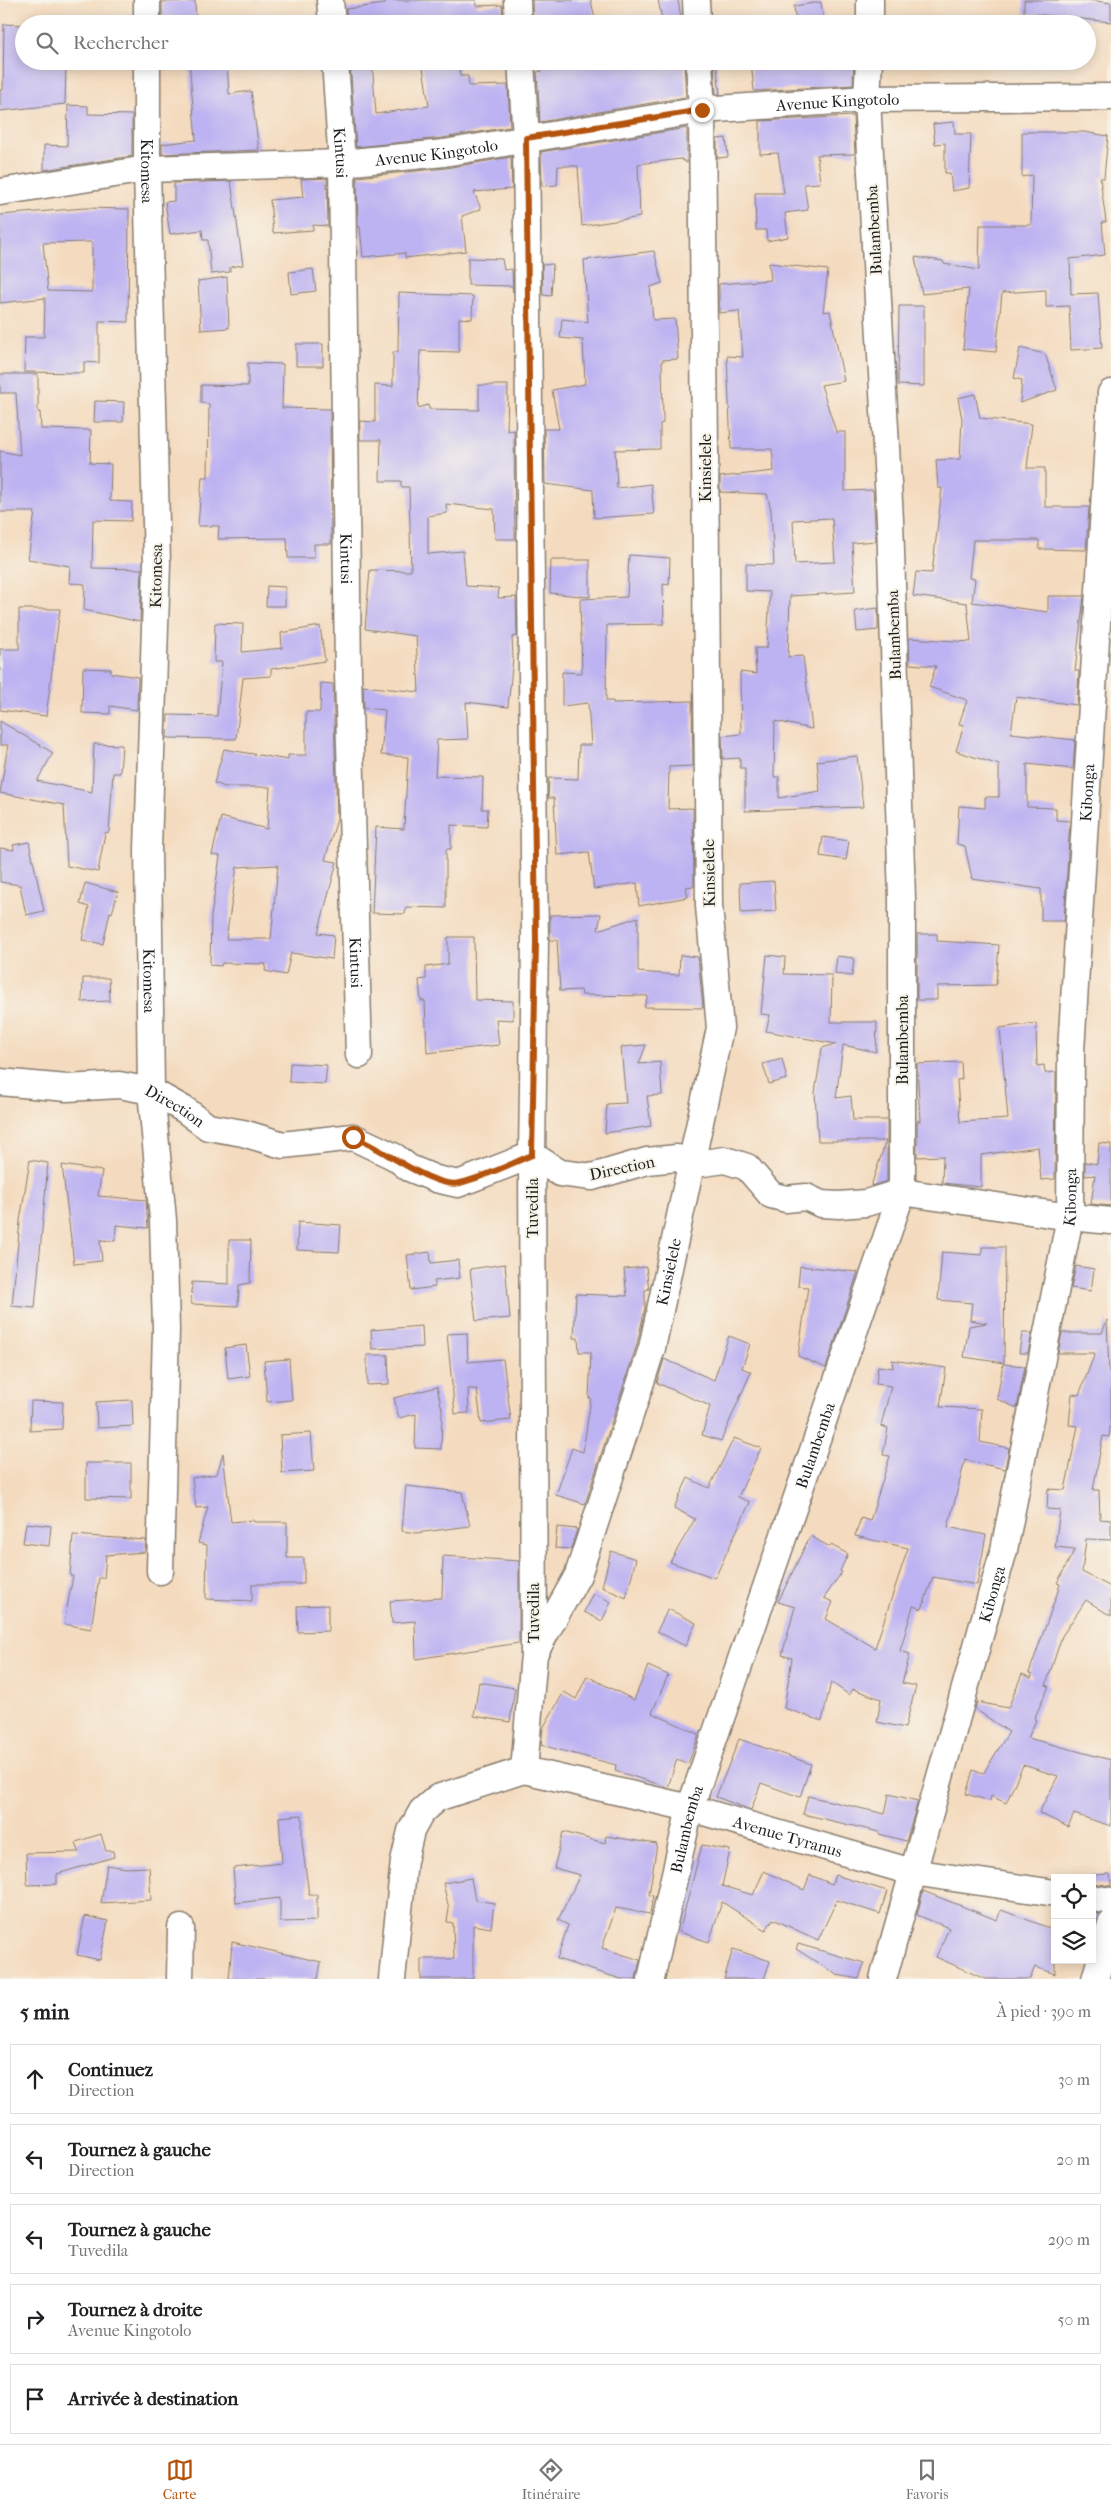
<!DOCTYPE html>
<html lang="fr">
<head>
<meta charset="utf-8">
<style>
	:root { --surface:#fff; --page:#f6f6f6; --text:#202124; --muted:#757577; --line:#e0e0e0; --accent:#b45309 }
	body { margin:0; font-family:"IM FELL French Canon",serif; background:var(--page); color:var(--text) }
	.controls { position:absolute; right:15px; bottom:15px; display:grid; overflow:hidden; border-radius:0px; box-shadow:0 2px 12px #0003 }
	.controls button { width:45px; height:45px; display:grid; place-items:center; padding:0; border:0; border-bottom:1px solid var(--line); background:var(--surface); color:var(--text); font:25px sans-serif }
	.stop { position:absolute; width:15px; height:15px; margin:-11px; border:4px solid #b45309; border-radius:50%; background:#fff }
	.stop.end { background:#b45309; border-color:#fff; box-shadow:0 1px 5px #0008 }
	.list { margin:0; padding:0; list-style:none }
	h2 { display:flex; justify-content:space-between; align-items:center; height:65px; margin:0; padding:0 20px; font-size:21px }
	h2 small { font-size:16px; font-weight:400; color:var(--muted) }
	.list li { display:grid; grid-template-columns:32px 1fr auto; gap:15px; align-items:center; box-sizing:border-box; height:70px; margin:0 10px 10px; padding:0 10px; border:1px solid var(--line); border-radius:0px }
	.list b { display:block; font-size:19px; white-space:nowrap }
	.list p { margin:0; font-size:16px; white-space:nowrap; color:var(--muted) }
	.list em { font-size:16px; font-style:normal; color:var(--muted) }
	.icon { flex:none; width:28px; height:28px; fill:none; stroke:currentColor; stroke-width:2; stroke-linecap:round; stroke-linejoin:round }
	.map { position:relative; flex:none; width:1111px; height:1979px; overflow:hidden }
	.search { position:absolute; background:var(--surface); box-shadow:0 2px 12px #0003; left:15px; right:15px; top:15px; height:55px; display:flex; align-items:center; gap:12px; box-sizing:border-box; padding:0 18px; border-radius:28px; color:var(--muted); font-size:19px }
	.sheet { height:465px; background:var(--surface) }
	nav { display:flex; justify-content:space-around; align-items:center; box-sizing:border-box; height:70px; border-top:1px solid var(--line); background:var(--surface); font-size:14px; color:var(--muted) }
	nav a { display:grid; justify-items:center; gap:2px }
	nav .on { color:var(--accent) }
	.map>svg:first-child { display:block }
</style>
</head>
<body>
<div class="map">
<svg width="1111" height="1979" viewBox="0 0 1111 1979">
	<rect width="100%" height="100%" fill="#f7f3e8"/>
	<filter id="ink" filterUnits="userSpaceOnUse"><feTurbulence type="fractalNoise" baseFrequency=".02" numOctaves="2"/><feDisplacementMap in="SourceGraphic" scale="10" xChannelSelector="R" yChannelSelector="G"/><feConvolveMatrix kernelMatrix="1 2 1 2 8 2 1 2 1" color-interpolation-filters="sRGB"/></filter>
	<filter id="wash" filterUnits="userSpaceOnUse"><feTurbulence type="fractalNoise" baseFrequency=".0096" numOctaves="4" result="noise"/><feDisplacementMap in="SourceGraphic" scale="20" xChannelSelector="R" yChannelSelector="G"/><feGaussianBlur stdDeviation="1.12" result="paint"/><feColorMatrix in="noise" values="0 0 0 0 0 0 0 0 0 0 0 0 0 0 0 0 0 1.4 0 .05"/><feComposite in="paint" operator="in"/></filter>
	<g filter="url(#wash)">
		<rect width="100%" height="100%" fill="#f4dbbf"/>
		<g id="blocks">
			<path fill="#beb3f2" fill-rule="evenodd" d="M385,0H476L477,6L502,5L503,23L347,24L346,9L385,4Z
				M532,0H591L596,24H533Z
				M658,0H678L682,24H663Z
				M1024,0H1087L1111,3V22L1024,13Z
				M195,1L196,24H162V2Z
				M821,2L824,24H796L794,6Z
				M4,24L24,25V61H36L35,65L66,66L65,104L0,111V90H3Z
				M189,61H227L229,94L251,91L259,150L162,154V144L196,140Z
				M350,61H372L376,114L429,106L422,61H458L460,76H468L469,86L508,85L510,127L442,138L356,147Z
				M538,61H684L686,97L540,122L537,72L542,71Z
				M714,61H716L720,94H716Z
				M751,61H854L853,85L754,91Z
				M68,105L88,106V114L132,115V156L44,170V145L67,146Z
				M853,116L855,154L817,155L820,183L804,184L808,210L785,213L788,237L767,241L766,230H756L755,193H784L778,153L760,154V121Z
				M954,122L955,134H971L969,188L952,191L950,173H945V143L935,144L933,124Z
				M687,128V163L681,159L638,164L640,217L582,226L578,166H558L557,185L542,186L541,152Z
				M1022,132H1084L1108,136L1104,178H1100L1106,222H1102L1105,255L1070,259L1071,294L1098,293L1102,348L1071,350L1069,306L1046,307V290L1002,293L996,352L963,349L969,289L922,294L915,257L943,261L944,264L979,270L980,225H1031L1032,175L1022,177Z
				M726,138L728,157L717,158V139Z
				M511,157L512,189L474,192L481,209L462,216L466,251L405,258V253L363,257L360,227H358L357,177L446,168Z
				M327,178L328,226L313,225V230L273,233L270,200L303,197L301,179Z
				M231,181L243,265L230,267V272L211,274L208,240H203L202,230L170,234L165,202L174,201V183Z
				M85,208L129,209L128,322L99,321V363L84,362V373L24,372L25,337H44L45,298L0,303V215ZM92,242V292L48,291L43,243Z
				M654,251L662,283L650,287L653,320L675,319L678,359L662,360L663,423L660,424V449L615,450L617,488L651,484L654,514L594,518L593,490L545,484L544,429H559L552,390L585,384L583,340L560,338L562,319L588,322L584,260Z
				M468,258L502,259L504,270L512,269L513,292L512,286L468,285Z
				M769,263L828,270L823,312L830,311L844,381L821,385L836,432H845V491L873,490L876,541L852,543L855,592L790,596L788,657L803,656L812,729L775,721L774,777H779V798L820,791L817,761L857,756L863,807L745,811V768H740V758L723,759L722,736L741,734L740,672L756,674L755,648H767L770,592L746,591V564L774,565L771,510L767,494L720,492V477L774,471L772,449H731L727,356L743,357L739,311L719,313V284L771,280ZM832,518L835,562L795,564L793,520Z
				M553,264L551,296L543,295L542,265Z
				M313,269L316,291L291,294L289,272Z
				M227,277L229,328L201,330L198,281Z
				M399,293L473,296L472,319L459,318V352L420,351L418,408L428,405L429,409L479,410V385H508L507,431L514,430L515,539H495L494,509L446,504L447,513L428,516V554L463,551L466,586L499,588L498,598L516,597L517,636L512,637L513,658L508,707L466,702L468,739L437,740L435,776L483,777L482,809H488L487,827L451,825V849H446V908L406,907L405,914L372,913L376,827L404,829L408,757L381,755L385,710L364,708L363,686L419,692L416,636L365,629L370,570L411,571L409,487H401V481H380L381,440H360V421L375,422V385L393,386V352H398Z
				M899,306H924V386L898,385Z
				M296,344H323V366H296Z
				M1020,348L1045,354L1057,390L1020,403L1022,380L1014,378Z
				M248,363L283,364L282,408L330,409L331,544H314V558H288L287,538L218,539L219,526H198L202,477H208L209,404L201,403V385L248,386Z
				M0,374H38V412H40L41,429L91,430L90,463L111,464L110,501L132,502L131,521L93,520L92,568L142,569L140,622L84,610L85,584L69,583L70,566L28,559L35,512H0V451L20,455L16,393H0Z
				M975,394L980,418L1032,424L1027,468H1045V507H1089L1086,550L1039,549V540H973L969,578L975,579L972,602L1048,612V596H1084L1075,671H1079L1077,705L1016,697L1011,733L1075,740L1073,769L1027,764V807L1056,808V820L1070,821L1064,921H1041V889L972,879L965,846L957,844L959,806L985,808V797H999V765L956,751L964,725L959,724L967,700L929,687L936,666L910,664L909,638L971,642L967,603L913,596L916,572L932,573L942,488H938L936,460L960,459L962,419L958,398Z
				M95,401L124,402L123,422H94Z
				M629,555L670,558L669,585L663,584L664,624L607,625L606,701H613V703L692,701L693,766L669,767L668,809L693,808L694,886L686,887L688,897L639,906L637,883L594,889L589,852L557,855L554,798H548L549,778L578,779L579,745H591L588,703L562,706V672L582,673L580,599L627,597Z
				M551,560H590V597L550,593Z
				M267,586L285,587V606H266Z
				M878,608V630L857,632L855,611Z
				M19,609H60L46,716L0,710V649H19Z
				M215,623L243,624L242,652L282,648L281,633L320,626L325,661L271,669V676L243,678L236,739L167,738L168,715L217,716L222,662H214Z
				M83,668L111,669V673L138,677L137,710L110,706V714L82,713Z
				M321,683L333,684L337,819L325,860L337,862L318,933L334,935L332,959L291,953L286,975L265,971L266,964L222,963L221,966L210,965L211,917L220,856L212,855L221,817L267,829L270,787H225L214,783L224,749L288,760V755H306V712H320ZM278,865L271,939H226L237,867Z
				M0,721L53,753L37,781L92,792L94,744L122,745L120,773H113L109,832L105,833L98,872L67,866L64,805L0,793L8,745H0Z
				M823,837L849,841L846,860L820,856Z
				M29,842L44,911L26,915L20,885L0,882V848L14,850L13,845Z
				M774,881L776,911L741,913L740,883Z
				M85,883L118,892L112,913L110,912L103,944L82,940L89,907L80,904Z
				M601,914L598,930L638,917V972L679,975L680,955L698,957L703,1008L644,1007L648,996L582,995L581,990L560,991L557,940H550V915Z
				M917,934H937V941L999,945L996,985L937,986V1000H917Z
				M448,937H474L475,1000L513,1001V1020L496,1019L499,1045L427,1053L425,1001H421L419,980L426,979V967L448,964Z
				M767,955L785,957L784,974L832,975L831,1022H877L876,1052L843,1045L836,1098L851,1096L853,1120H887V1181L871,1186L886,1141H818L815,1093L822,1048L836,1044L766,1031L770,1015L761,1014Z
				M837,956L854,958L852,976L835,974Z
				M83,978H109L110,1001L82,1002Z
				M1036,1023L1037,1066L1044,1065L1045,1073L1056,1072L1055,1179L1041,1180L1038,1147L981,1155V1187L942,1183L943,1156L917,1157V1121H920L917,1064L961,1062L962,1079L957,1080L960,1122L1008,1119L1000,1028Z
				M646,1045L639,1064L660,1062L662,1095L647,1096L651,1126L605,1133L607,1104L626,1103L621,1047Z
				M782,1059L787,1079L769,1084L763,1064Z
				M290,1063L327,1065L325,1084L289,1082Z
				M1099,1143L1111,1144V1206L1091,1204L1095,1175L1085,1176V1162L1097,1164Z
				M30,1160L48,1163L35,1308L12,1306L20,1221Z
				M62,1165L102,1171L98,1196L146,1200L148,1228L116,1225L115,1241L100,1240L102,1261L74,1264Z
				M298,1222L341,1225L339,1252L297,1250Z
				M229,1240H251L250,1283L239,1285L238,1306L191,1304L192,1282L229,1284Z
				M982,1247H1005L1004,1363L964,1357L969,1326L987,1323L970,1320L972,1303L938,1300L942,1252L982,1255Z
				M430,1252L431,1263L458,1260L460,1278L434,1281L435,1287L411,1290L407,1255Z
				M505,1264L510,1318L476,1321L470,1269Z
				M800,1266L858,1272L826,1368L798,1356L808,1287L798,1286Z
				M1076,1266L1094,1269L1091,1291L1071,1288Z
				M646,1267L649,1289L645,1290V1308L637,1344L585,1504L556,1495L572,1448L583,1452L591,1398H589L591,1352H579L578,1338H574L576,1294L627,1296L624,1269Z
				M1107,1320L1109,1372H1111V1421L1109,1437L1103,1436L1093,1490H1099L1100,1519L1111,1520V1540L1086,1539L1082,1572L1111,1587V1616L1086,1600L1062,1636L1046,1685L1049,1686L1034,1719L1036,1720L1028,1738L1111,1760V1826L1074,1814L1068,1827L1039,1813L1058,1776L1023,1765L1006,1803L991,1796L990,1801L966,1794L973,1770L983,1774L1009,1732L975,1709L977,1702L1008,1708L1022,1674L1031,1678L1032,1675L1029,1673L1057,1594L1060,1584L1057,1583L1075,1549L1055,1547L1060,1510L1047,1509L1048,1489L1065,1490L1078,1426L1069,1425L1072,1394L1079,1395L1095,1353H1058L1062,1333H1102Z
				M422,1326L423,1347L372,1349L371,1330Z
				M467,1333L468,1362L503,1359L511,1420L481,1423L477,1389H468L469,1413L455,1414L447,1334Z
				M1022,1333H1032L1028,1353H1019Z
				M729,1336L750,1344L742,1368L751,1372L721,1441L702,1435L710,1406L657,1383L664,1359L714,1380Z
				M246,1345L250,1376L228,1379L225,1348Z
				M367,1355H388L389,1384L367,1385Z
				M289,1359L292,1400L267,1402L264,1361Z
				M892,1360L946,1368L940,1407L982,1409L980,1442L1009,1448L1005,1469L965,1460L948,1527L986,1535L977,1585L933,1577L922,1609L913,1606L900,1651L910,1654L902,1683L916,1686L905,1728L877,1722L881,1699L853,1689L849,1695L831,1682L822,1721L784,1708L792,1658L782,1655L795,1607L778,1602L810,1536L830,1547L831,1545L848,1554L840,1571L842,1572L824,1598L833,1602L826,1619L875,1648L908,1548L855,1536L861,1518L870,1521L890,1456L883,1455L888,1428L881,1426L891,1386L876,1384L878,1366L893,1368Z
				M1003,1364L1025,1366L1017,1408L997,1399Z
				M437,1387L442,1409L441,1449L415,1448L416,1414L399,1418L394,1398Z
				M132,1400L133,1426L97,1428L96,1402Z
				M31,1401L63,1402L62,1429L30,1431Z
				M311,1433L314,1471L282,1473L280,1435Z
				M734,1438L761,1448L738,1497L750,1502L715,1578L670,1562L695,1519L674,1508L688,1478L709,1488Z
				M223,1453L231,1522L253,1520L254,1522H287V1558H304V1584H252V1601L206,1599L207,1545L198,1543L208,1507L196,1508L192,1478L217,1474Z
				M86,1463H131V1499L86,1498Z
				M406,1486L462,1492L470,1526L416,1533L402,1531Z
				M26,1523L51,1526L49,1546L23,1543Z
				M557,1527L577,1529L571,1549L555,1548Z
				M73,1535L146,1540L145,1552L106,1555L104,1578H99L91,1629L64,1624L73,1576H70Z
				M611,1551L636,1559L626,1598L602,1587Z
				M443,1556L519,1561V1643L416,1659L415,1621L392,1623L390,1601L442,1598Z
				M593,1593L611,1602L602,1621L584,1612Z
				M328,1605V1631L298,1632L297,1606Z
				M668,1609L696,1623L685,1646L657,1631Z
				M648,1666L668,1675L652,1713L699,1734L688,1764L677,1759L668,1787L615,1771L616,1765L541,1745L543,1728L564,1692L576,1699L587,1676L634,1700Z
				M479,1682L515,1688L510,1722L474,1716Z
				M739,1739L811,1764L800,1797L761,1783L751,1810L716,1797Z
				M889,1794L918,1801L906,1841L879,1834V1832L803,1814L808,1796L885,1814Z
				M302,1815V1843L309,1895H317V1921L280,1922V1898L236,1903L233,1868L282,1863L279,1817Z
				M563,1832L605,1843L606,1836L657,1844L649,1895L653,1896L650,1914L616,1908L602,1948L640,1960L636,1979H621L557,1959L568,1925L558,1920L580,1875L554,1868Z
				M101,1834L106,1851H113L114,1857L57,1874V1884L27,1885L26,1853L79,1852L76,1842Z
				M702,1845L730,1850L722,1886L753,1895L764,1871L804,1890L810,1875L832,1884L835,1875L887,1891L880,1914L837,1900L818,1940L773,1919L766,1930L722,1902L709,1942L679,1932Z
				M107,1865L126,1868L149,1867L151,1900L101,1903Z
				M1110,1874L1111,1886L1092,1883V1875Z
				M471,1878L475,1900L494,1903L491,1928L473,1925V1979H421V1959H454L453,1923L447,1922L449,1909L443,1883Z
				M923,1891L997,1920L1001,1910L1055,1930V1974L1035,1967L1030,1979H985L936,1957L949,1928L917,1915Z
				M1092,1913L1100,1914L1092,1935Z
				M85,1916L108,1921L100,1960L77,1955Z
				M232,1942L321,1962L318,1979H229Z
				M798,1944L864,1963L859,1979L837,1975L796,1949Z
				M733,1949L770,1961L764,1979H724Z"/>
		</g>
	</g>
	<g filter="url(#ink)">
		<use href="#blocks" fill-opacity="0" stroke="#887c6e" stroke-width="1"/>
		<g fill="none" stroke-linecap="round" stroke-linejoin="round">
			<defs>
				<g id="minor">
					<path d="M147,0V24"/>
					<path d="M330,0L332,24"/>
					<path d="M517,0L518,24"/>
					<path d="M696,0L697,24"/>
					<path d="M870,24V0"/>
					<path id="s1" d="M147,61V169L157,563L148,849L151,1091L163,1220L166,1329L160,1571"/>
					<path id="s2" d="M335,61L342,163L348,674L359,1055"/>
					<path id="s3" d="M0,192L147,169L342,163L444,153L702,110L867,99L1111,97"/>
					<path id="s4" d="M0,1082L67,1088L119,1085L151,1091L185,1110L208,1127L243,1133L283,1145L353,1137L395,1157L409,1168L436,1179L458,1184L532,1155L560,1173L592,1177L647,1161L677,1158L703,1163L725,1160L747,1167L771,1195L786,1199L806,1197L821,1204L839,1205L866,1203L902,1192L1070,1217L1111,1221"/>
					<path id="s5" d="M535,1652L578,1575L652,1348L720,1028L709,906L702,110L699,61"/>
					<path id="s6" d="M524,1770L690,1808L912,1872L1055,1893"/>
					<path d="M1092,1898L1111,1901"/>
					<path d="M180,1979L181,1928"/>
					<path d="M392,1979L404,1861L411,1831L422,1811L437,1798L524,1770L534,1654L532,1155L535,941L526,138L521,61"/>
					<path id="s7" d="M651,1979L690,1808L902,1192V899L890,520L867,99L869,61"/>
					<path id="s8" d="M883,1979L1004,1550L1070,1217L1071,1051L1111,393"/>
					<path d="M1095,1979L1111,1924"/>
				</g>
			</defs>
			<use href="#minor" stroke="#887c6e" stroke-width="29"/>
			<use href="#minor" stroke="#fff" stroke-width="26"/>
		</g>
	</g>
	<g fill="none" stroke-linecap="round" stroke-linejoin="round" filter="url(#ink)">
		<path stroke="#b45309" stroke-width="6" d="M353,1137C380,1146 434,1190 460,1183C485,1177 508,1165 532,1155L536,941L526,138L702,110"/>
	</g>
	<g text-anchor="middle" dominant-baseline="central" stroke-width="4" stroke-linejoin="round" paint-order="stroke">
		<g font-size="16" fill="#1c1c1c" stroke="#f7f3e8">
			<text stroke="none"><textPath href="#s3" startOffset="844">Avenue Kingotolo</textPath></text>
			<text stroke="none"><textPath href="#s3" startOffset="439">Avenue Kingotolo</textPath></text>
			<text stroke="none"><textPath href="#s2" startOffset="92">Kintusi</textPath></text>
			<text stroke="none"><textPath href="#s1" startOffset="110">Kitomesa</textPath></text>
			<text transform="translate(874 230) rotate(-93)">Bulambemba</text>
			<text transform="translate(705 468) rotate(-90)">Kinsielele</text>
			<text stroke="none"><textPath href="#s2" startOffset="498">Kintusi</textPath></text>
			<text transform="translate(156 576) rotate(-89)">Kitomesa</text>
			<text transform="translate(894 635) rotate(-92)">Bulambemba</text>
			<text stroke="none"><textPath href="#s8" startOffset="1210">Kibonga</textPath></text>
			<text transform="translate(709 873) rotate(-91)">Kinsielele</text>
			<text stroke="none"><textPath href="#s2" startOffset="902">Kintusi</textPath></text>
			<text stroke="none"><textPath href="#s1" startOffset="920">Kitomesa</textPath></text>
			<text transform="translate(902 1040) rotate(-90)">Bulambemba</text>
			<text stroke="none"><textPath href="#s4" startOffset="180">Direction</textPath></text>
			<text transform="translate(622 1168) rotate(-12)">Direction</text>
			<text stroke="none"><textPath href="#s8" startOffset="805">Kibonga</textPath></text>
			<text transform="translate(532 1208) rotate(-90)">Tuvedila</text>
			<text stroke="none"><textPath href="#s5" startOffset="405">Kinsielele</textPath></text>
			<text stroke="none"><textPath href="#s7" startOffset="559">Bulambemba</textPath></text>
			<text stroke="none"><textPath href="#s8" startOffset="400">Kibonga</textPath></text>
			<text transform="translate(533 1613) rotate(-90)">Tuvedila</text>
			<text stroke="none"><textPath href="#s7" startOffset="154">Bulambemba</textPath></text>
			<text stroke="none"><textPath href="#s6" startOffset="272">Avenue Tyranus</textPath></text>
		</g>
	</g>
</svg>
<div class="controls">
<button><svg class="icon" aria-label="locate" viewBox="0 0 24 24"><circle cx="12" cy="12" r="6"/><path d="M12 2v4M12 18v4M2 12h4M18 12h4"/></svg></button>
<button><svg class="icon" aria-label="layers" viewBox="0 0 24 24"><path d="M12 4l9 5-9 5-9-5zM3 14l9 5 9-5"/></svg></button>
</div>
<div class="stop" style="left:353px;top:1137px"></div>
<div class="stop end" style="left:702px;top:110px"></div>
<div class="search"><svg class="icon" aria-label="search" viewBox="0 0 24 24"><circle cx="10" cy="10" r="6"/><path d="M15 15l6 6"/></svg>Rechercher</div>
</div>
<section class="sheet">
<h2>5 min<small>À pied · 390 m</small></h2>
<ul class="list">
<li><svg class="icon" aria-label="ahead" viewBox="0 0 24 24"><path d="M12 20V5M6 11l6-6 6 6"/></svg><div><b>Continuez</b><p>Direction</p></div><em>30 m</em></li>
<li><svg class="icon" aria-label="left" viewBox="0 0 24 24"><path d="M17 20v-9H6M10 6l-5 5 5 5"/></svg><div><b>Tournez à gauche</b><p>Direction</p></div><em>20 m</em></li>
<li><svg class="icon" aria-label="left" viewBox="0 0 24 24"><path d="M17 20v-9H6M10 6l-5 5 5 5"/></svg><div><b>Tournez à gauche</b><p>Tuvedila</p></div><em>290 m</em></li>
<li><svg class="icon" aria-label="right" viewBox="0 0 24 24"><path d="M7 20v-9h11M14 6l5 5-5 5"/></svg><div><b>Tournez à droite</b><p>Avenue Kingotolo</p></div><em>50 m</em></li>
<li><svg class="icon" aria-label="arrive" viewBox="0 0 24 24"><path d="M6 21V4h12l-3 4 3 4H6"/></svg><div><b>Arrivée à destination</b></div></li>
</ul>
</section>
<nav>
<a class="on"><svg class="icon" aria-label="map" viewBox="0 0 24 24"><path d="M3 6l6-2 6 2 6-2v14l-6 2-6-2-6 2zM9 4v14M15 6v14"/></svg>Carte</a>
<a><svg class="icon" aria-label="directions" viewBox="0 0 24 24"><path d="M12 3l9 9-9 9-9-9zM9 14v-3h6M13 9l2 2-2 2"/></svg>Itinéraire</a>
<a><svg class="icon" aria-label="saved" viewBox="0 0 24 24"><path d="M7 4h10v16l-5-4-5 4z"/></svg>Favoris</a>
</nav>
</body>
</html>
